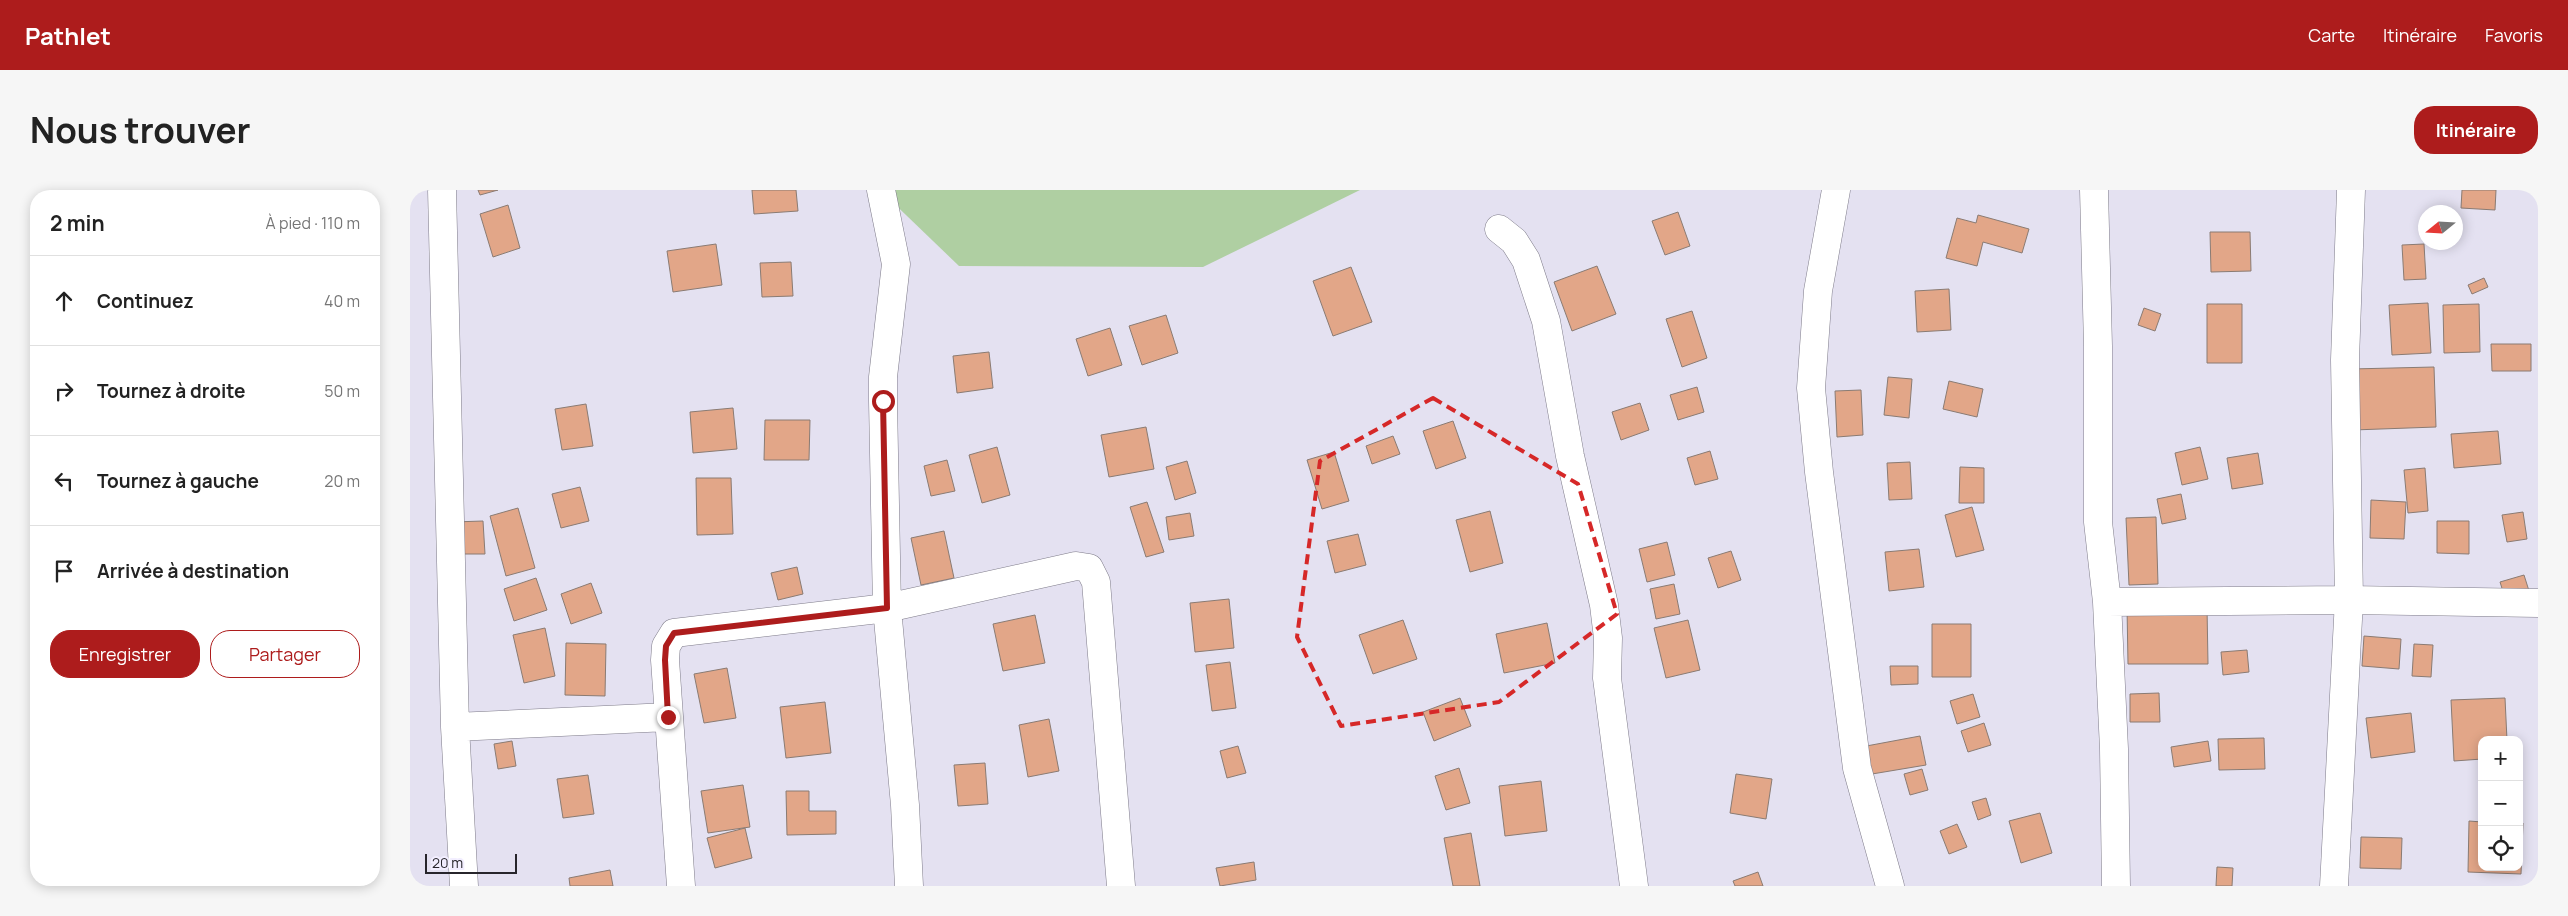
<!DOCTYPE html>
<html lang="fr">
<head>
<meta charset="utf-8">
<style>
	:root { --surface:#fff; --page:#f6f6f6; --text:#222; --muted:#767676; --line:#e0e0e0; --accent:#ad1c1c }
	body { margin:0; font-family:Manrope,sans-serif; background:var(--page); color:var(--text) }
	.controls { position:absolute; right:15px; bottom:15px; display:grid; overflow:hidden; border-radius:10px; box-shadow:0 2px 12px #0003 }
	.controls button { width:45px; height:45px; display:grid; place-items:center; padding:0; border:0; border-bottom:1px solid var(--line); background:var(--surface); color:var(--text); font:25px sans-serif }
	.compass { position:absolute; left:2008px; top:15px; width:45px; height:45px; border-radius:50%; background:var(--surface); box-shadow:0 2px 12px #0003; rotate:252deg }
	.scale { position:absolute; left:15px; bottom:12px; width:92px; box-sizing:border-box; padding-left:5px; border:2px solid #27252b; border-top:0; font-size:14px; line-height:18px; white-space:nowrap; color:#27252b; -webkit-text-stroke:4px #f2eeff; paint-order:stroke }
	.stop { position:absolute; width:15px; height:15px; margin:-11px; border:4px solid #ad1c1c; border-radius:50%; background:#fff }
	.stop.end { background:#ad1c1c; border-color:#fff; box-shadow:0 1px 5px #0008 }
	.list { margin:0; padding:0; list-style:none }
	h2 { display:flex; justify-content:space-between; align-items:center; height:65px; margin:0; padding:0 20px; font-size:21px }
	h2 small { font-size:16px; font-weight:400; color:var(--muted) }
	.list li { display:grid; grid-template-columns:32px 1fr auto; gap:15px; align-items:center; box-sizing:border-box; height:90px; padding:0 20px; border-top:1px solid var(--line) }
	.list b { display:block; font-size:19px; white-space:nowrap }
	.list em { font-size:16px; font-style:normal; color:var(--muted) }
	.actions { display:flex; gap:10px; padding:15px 20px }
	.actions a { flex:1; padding:11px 0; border:1px solid var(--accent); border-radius:20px; text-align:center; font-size:18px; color:var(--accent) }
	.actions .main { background:var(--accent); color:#fff }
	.icon { flex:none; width:28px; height:28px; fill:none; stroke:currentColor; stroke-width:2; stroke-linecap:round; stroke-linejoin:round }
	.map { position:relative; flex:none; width:2128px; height:696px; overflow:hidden; border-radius:20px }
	header { display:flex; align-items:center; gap:30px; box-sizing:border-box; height:70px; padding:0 25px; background:var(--accent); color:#fff }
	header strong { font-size:24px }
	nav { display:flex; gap:28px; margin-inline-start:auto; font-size:18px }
	.intro { display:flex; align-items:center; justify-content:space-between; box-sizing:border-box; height:120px; padding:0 30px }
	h1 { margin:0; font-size:35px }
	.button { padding:12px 22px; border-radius:20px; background:var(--accent); color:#fff; font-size:18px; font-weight:700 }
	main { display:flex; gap:30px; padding:0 30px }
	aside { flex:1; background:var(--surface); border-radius:20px; box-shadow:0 2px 12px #0003 }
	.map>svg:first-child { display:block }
</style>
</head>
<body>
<header>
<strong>Pathlet</strong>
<nav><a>Carte</a><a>Itinéraire</a><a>Favoris</a></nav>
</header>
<div class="intro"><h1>Nous trouver</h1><a class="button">Itinéraire</a></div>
<main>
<aside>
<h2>2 min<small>À pied · 110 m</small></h2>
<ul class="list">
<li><svg class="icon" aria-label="ahead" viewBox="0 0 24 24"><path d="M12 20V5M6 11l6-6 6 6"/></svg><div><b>Continuez</b></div><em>40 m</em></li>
<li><svg class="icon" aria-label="right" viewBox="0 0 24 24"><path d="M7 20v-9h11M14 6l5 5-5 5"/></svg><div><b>Tournez à droite</b></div><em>50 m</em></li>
<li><svg class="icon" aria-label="left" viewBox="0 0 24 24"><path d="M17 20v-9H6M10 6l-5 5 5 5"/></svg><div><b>Tournez à gauche</b></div><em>20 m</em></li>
<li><svg class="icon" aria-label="arrive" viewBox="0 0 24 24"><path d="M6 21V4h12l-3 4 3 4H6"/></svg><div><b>Arrivée à destination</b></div></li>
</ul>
<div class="actions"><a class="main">Enregistrer</a><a>Partager</a></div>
</aside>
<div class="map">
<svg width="2128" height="696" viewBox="0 0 2128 696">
	<rect width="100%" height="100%" fill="#e4e1f1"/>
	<path fill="#afcfa2" d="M470,0H950L793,77L549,76Z"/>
	<path fill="#e2a688" stroke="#8a7b73" d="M68,0H88L70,5Z
		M342,0H386L388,21L344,24Z
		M2052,0H2086L2085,20L2051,18Z
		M98,15L110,58L83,67L70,24Z
		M1268,22L1280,56L1255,65L1242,31Z
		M1568,25L1619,39L1612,63L1573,52L1567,76L1536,68L1547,28L1566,33Z
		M1800,42H1840L1841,81L1801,82Z
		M306,54L312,95L263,102L257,61Z
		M2014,54L2016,89L1994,90L1992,55Z
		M381,72L383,106L352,107L350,73Z
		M1187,76L1206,124L1162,141L1144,92Z
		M941,77L962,132L923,146L903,91Z
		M2074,88L2078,97L2062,104L2058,95Z
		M1539,99L1541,140L1507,142L1505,101Z
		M2018,113L2021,163L1982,165L1979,115Z
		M1797,114H1832V173H1797Z
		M2069,114L2070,162L2034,163L2033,115Z
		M1734,118L1751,124L1745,141L1728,135Z
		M1282,121L1297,168L1272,177L1256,129Z
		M756,125L768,163L732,175L719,136Z
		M700,138L712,175L678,186L666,149Z
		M2081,154H2121V181H2082Z
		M579,162L583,198L547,203L543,166Z
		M2024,177L2026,237L1943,240L1941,179Z
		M1478,187L1502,189L1499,228L1474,225Z
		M1539,191L1573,199L1567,227L1533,219Z
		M1287,197L1294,222L1268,230L1260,205Z
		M1451,200L1453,245L1427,247L1425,201Z
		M1230,213L1239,240L1211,250L1202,222Z
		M176,214L183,256L152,260L145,219Z
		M323,218L327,259L283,263L280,222Z
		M355,230H400L399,270H354Z
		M1043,231L1056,268L1026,279L1013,241Z
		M736,237L744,279L699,287L691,245Z
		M2088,241L2091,274L2044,278L2041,244Z
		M983,246L990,264L962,274L956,256Z
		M587,257L600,305L572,313L559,265Z
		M1790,257L1798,289L1772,295L1765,263Z
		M1300,261L1308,289L1285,295L1277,268Z
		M924,262L939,311L912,319L897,270Z
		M1848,263L1853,294L1822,299L1817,268Z
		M537,270L545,301L521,306L514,276Z
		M777,271L786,303L765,310L756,277Z
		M1500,272L1502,309L1479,310L1477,273Z
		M1550,277L1574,278V313H1549Z
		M2015,278L2018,321L1998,323L1994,280Z
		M286,288H321L323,344L287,345Z
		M170,297L179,331L151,338L142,304Z
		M1771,304L1776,329L1752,334L1747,309Z
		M1961,310L1996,312L1994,349L1960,348Z
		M737,312L754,362L736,367L720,317Z
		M1562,317L1574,360L1546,367L1535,325Z
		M108,318L125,378L96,386L80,326Z
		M1080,321L1093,373L1060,382L1046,330Z
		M2113,322L2117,349L2097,352L2092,325Z
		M780,323L784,346L759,350L756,327Z
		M1746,327L1748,394L1719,395L1716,328Z
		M73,331L75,364H44L43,332Z
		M2027,331H2059V364L2027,363Z
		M534,341L544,388L511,395L501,348Z
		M948,344L956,375L925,383L917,351Z
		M1257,352L1265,385L1237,392L1229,359Z
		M1509,359L1514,397L1479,401L1475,362Z
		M1321,361L1331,390L1308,398L1298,368Z
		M387,377L393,404L368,410L361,383Z
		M2114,385L2120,404L2096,411L2090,392Z
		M126,388L137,420L104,431L94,399Z
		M181,393L192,423L161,434L151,404Z
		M1264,394L1270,424L1246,429L1240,399Z
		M819,409L824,458L785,462L780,413Z
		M1717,417H1797L1798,474H1718Z
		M625,425L635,473L593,481L583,434Z
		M993,430L1007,469L963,484L949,445Z
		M1278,430L1290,480L1256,488L1244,438Z
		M1137,433L1145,473L1094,483L1086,444Z
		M1522,434H1561V487H1522Z
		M135,438L145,486L114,493L103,445Z
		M1954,446L1991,449L1989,479L1952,476Z
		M156,453L196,454L195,506L155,505Z
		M2004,454L2023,455L2021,487L2002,486Z
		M1837,460L1839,482L1813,485L1811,462Z
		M820,472L826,518L802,521L796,475Z
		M1480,476H1508V494L1481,495Z
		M317,478L326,528L294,533L284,484Z
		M1749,503L1750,532H1720V504Z
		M1563,504L1570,527L1547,534L1540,511Z
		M1050,508L1061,536L1024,551L1013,522Z
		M2095,508L2097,550H2072V569L2044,571L2041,510Z
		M415,512L421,563L376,568L370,517Z
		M2001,523L2005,562L1961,568L1956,528Z
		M639,529L649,581L618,587L609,535Z
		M1574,533L1581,555L1558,562L1551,541Z
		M1510,546L1516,575L1456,585L1451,557Z
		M1854,548L1855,579L1809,580L1808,549Z
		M102,551L106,576L88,579L84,554Z
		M1798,551L1801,571L1764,577L1761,557Z
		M828,556L836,583L817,588L810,561Z
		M575,573L578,614L548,616L544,575Z
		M1049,578L1060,613L1036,620L1025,586Z
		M1512,579L1518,600L1500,605L1494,584Z
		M1326,584L1362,589L1356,629L1320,623Z
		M178,585L184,624L153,628L147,589Z
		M1131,591L1137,641L1095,646L1089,596Z
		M333,595L340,637L298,643L291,601Z
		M376,601H399V621H426V644L377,645Z
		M1576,608L1581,625L1568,630L1562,612Z
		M1630,623L1642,663L1611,673L1599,631Z
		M2059,631L2072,632V677H2109V633H2113L2111,684L2058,682Z
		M1547,634L1557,657L1539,664L1530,641Z
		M335,638L342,668L305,678L297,648Z
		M1061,643L1070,696H1043L1034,648Z
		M1951,647L1992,648L1991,679L1950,678Z
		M844,672L846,690L810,696L806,678Z
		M1807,677L1823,678L1822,696H1806Z
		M200,680L203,696H160L159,688Z
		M1348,682L1353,696H1325L1323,691Z"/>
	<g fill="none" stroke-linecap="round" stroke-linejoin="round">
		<defs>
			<path id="minor" d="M32,0L45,537L54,696
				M471,0L486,74L473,187V211L477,418L495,615L499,696
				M1426,0L1408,101L1401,198L1409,282L1447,578L1480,696
				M1684,0L1688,156V332L1697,412L1704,559L1706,696
				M1089,39L1104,51L1116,70L1136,131L1160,266L1194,415L1198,448L1197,488L1224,696
				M1697,412L1939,410L2128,413
				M45,537L258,527
				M271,696L255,470L256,456L264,443L477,418L666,376L679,378L686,392L711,696
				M1924,696L1939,410L1935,170L1941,0"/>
		</defs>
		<use href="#minor" stroke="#7e7b89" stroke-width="29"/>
		<use href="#minor" stroke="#fff" stroke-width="28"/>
	</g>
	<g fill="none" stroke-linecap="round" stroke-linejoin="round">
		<path stroke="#ad1c1c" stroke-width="6" d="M258,527L255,470L256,456L264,443L477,418L473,211"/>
	</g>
	<path fill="none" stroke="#d62828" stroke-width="4" stroke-dasharray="10 6" stroke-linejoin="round" d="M1023,208L1168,294L1207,424L1089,512L931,536L887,447L910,271Z"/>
</svg>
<div class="controls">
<button>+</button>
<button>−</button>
<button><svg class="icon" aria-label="locate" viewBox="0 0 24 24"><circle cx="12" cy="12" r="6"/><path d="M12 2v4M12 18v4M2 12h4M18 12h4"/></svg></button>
</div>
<svg class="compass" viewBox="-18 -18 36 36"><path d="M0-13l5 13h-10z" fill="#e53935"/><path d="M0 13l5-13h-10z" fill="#767676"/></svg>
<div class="scale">20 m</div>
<div class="stop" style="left:473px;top:211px"></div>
<div class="stop end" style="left:258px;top:527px"></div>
</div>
</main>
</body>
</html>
